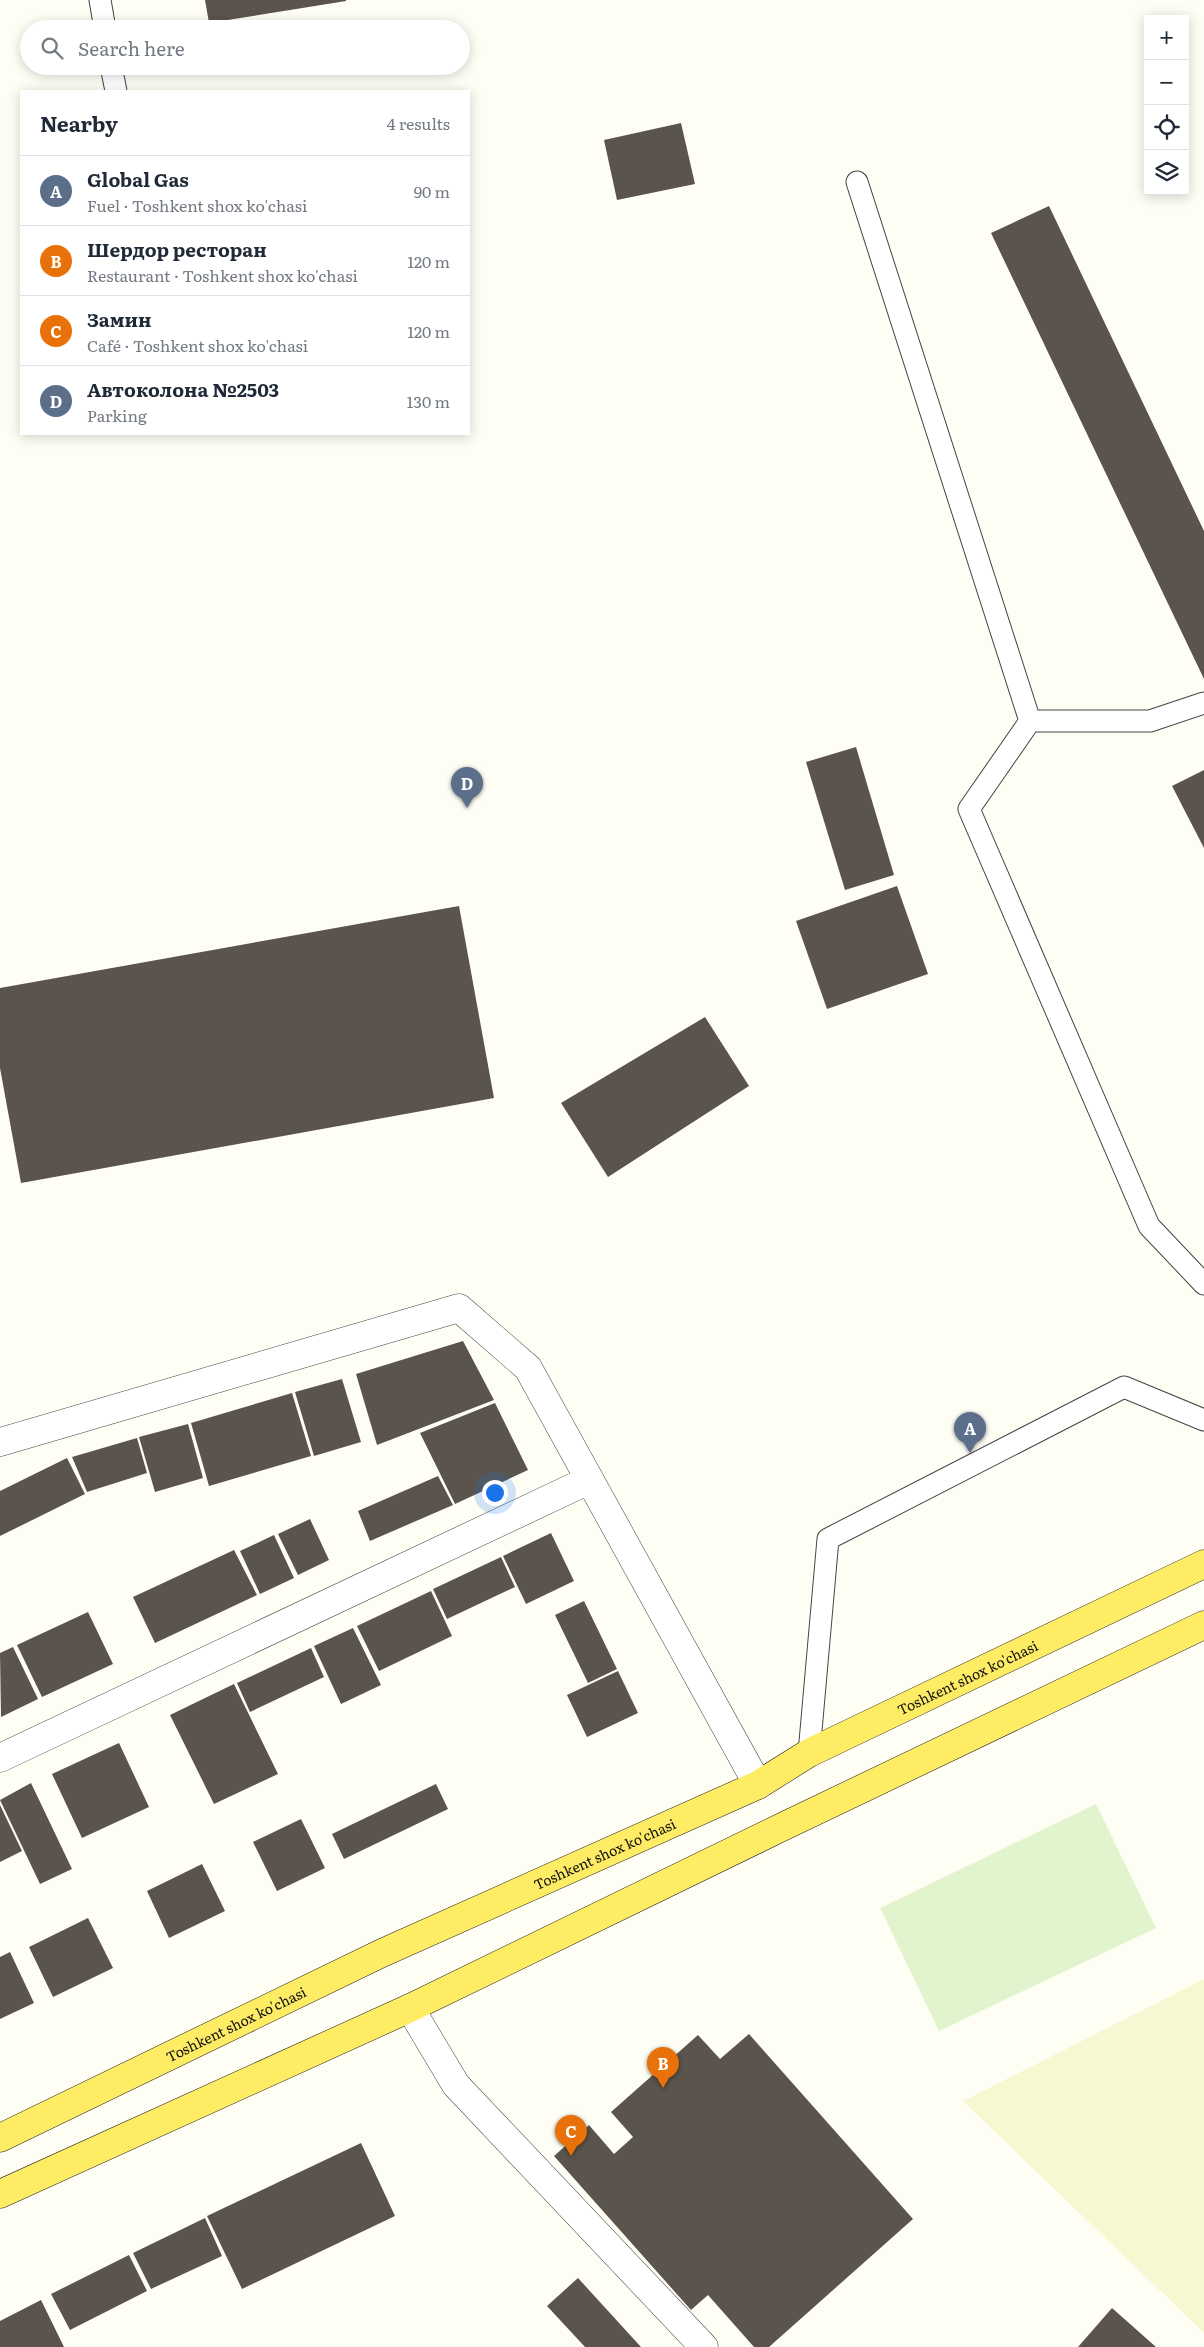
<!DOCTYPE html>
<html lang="en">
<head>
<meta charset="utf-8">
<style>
	:root { --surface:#fff; --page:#f6f6f7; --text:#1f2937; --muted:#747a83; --line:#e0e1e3; --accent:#0f766e }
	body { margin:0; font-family:Literata,serif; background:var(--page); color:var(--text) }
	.controls { position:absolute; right:15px; top:15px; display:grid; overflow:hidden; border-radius:0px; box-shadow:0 2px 12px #0003 }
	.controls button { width:45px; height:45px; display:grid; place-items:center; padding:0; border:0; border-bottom:1px solid var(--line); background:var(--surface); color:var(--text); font:25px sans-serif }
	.you { position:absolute; left:494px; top:1492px; width:18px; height:18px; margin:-12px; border:4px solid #fff; border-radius:50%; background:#1a73e8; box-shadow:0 0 0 8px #1a73e833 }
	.badge { display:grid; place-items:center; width:32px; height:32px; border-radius:50%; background:var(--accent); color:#fff; font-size:16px; font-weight:700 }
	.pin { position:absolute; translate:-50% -41px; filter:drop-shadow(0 1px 2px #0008) }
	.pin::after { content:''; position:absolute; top:26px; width:18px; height:15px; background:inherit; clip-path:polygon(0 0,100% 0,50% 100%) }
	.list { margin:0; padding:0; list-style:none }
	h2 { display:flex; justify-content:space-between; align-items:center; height:65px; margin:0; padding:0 20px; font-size:21px }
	h2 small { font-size:16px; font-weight:400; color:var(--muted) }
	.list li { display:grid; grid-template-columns:32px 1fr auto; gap:15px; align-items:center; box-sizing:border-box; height:70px; padding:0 20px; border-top:1px solid var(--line) }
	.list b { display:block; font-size:19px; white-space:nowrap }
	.list p { margin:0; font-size:16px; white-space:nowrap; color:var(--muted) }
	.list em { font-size:16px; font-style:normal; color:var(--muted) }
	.icon { flex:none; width:28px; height:28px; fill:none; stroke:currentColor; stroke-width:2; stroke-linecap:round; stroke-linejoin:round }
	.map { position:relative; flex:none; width:1204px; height:2347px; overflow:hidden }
	.search { position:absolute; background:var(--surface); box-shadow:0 2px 12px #0003; left:20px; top:20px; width:450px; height:55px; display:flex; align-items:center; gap:12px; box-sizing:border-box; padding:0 18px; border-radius:28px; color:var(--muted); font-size:19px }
	.panel { position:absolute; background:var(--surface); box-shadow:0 2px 12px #0003; left:20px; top:90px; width:450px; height:345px; border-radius:0px }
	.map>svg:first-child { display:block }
</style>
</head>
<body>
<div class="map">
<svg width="1204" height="2347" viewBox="0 0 1204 2347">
	<rect width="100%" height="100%" fill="#fffef5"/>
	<path fill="#f6f8d2" d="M1204,1979V2333L963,2101Z"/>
	<path fill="#e2f4cd" d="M1096,1804L1156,1928L939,2031L880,1908Z"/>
	<path fill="#5b544c" d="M205,0H346V1L209,23Z
		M681,123L695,184L617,200L604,140Z
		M1049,206L1204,531V679L991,233Z
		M856,747L894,875L845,890L806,762Z
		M1204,770V848L1172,786Z
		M897,886L928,974L827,1009L796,921Z
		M459,906L494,1098L21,1183L0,1068V988Z
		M705,1017L749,1086L608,1177L561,1103Z
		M463,1341L494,1400L377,1445L356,1374Z
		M342,1379L361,1442L314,1456L295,1392Z
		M292,1393L311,1456L209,1486L191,1423Z
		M495,1403L528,1470L455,1504L420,1433Z
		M188,1424L203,1478L155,1492L139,1437Z
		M137,1438L147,1473L87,1492L72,1457Z
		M67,1458L85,1494L0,1536V1491Z
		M438,1476L453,1505L370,1541L358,1511Z
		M310,1519L329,1560L298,1575L278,1534Z
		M551,1533L574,1581L526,1604L503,1556Z
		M274,1535L294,1578L260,1594L240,1551Z
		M234,1550L257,1595L155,1643L133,1597Z
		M501,1557L515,1587L447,1619L433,1589Z
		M431,1591L452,1636L379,1671L357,1626Z
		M584,1601L617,1669L588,1683L555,1615Z
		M88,1612L113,1664L42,1697L17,1645Z
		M353,1628L381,1685L341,1704L314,1646Z
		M13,1647L38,1699L1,1717L0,1653Z
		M311,1648L324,1677L250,1712L237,1683Z
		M618,1671L638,1713L587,1737L567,1695Z
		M234,1684L278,1774L214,1804L170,1715Z
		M119,1743L149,1807L82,1838L52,1774Z
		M31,1783L72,1869L40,1884L0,1800Z
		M436,1784L448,1809L344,1859L332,1834Z
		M0,1805L22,1851L0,1862Z
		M301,1819L325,1868L277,1891L253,1842Z
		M202,1864L225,1911L169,1938L147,1891Z
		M88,1918L113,1968L53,1997L29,1947Z
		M10,1952L34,2003L0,2019V1957Z
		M749,2034L913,2219L769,2347H754L708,2295L691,2310L554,2156L589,2125L614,2154L633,2137L611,2112L698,2035L720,2059Z
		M361,2143L395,2216L242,2289L207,2216Z
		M205,2218L222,2256L151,2289L133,2253Z
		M129,2255L147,2291L70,2330L51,2294Z
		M578,2278L641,2347H585L547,2306Z
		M41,2300L64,2347H0V2321Z
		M1112,2308L1156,2347H1078Z"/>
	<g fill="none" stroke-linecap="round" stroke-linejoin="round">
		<defs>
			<path id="lane" d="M100,0L105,29
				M111,66L116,91
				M857,182L1030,721L969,809L1149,1226L1204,1284
				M1030,721H1150L1204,703
				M809,1753L828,1539L1124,1387L1204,1420"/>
			<path id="street" d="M0,1442L459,1308L528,1368L758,1785
				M0,1758L589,1480
				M410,2008L456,2085L704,2347"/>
			<g id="primary">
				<path id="s1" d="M0,2138L382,1953L758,1785L809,1753L1204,1564"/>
				<path d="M0,2194L410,2008L780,1828L1204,1625"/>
			</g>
		</defs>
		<use href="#lane" stroke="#444" stroke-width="23"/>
		<use href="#street" stroke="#444" stroke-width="29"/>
		<use href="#primary" stroke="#222" stroke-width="29"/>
		<use href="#lane" stroke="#fff" stroke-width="21"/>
		<use href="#street" stroke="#fff" stroke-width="28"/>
		<use href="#primary" stroke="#ffec65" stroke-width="28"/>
	</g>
	<g text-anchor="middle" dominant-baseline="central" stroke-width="5" stroke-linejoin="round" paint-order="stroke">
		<g font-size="14" fill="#111" stroke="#fff">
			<text stroke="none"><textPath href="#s1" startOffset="1072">Toshkent shox ko'chasi</textPath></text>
			<text stroke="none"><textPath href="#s1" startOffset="668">Toshkent shox ko'chasi</textPath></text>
			<text stroke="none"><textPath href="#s1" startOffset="262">Toshkent shox ko'chasi</textPath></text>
		</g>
	</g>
</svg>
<div class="controls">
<button>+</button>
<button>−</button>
<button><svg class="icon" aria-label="locate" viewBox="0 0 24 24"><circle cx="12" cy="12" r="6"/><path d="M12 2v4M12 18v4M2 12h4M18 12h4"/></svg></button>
<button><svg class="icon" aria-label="layers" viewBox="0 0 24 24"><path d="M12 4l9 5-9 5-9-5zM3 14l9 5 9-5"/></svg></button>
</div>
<div class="you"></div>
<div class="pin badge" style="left:970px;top:1453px;background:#5c6f8a">A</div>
<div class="pin badge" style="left:663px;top:2088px;background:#e8710a">B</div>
<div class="pin badge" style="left:571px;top:2156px;background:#e8710a">C</div>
<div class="pin badge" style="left:467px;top:808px;background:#5c6f8a">D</div>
<div class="search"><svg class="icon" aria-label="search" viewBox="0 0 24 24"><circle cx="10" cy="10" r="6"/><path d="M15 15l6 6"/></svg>Search here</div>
<section class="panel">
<h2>Nearby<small>4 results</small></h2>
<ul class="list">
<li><span class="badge" style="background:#5c6f8a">A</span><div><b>Global Gas</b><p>Fuel · Toshkent shox ko'chasi</p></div><em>90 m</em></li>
<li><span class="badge" style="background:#e8710a">B</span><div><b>Шердор ресторан</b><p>Restaurant · Toshkent shox ko'chasi</p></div><em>120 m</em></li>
<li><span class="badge" style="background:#e8710a">C</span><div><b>Замин</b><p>Café · Toshkent shox ko'chasi</p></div><em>120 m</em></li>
<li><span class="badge" style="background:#5c6f8a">D</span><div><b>Автоколона №2503</b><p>Parking</p></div><em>130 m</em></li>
</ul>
</section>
</div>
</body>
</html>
